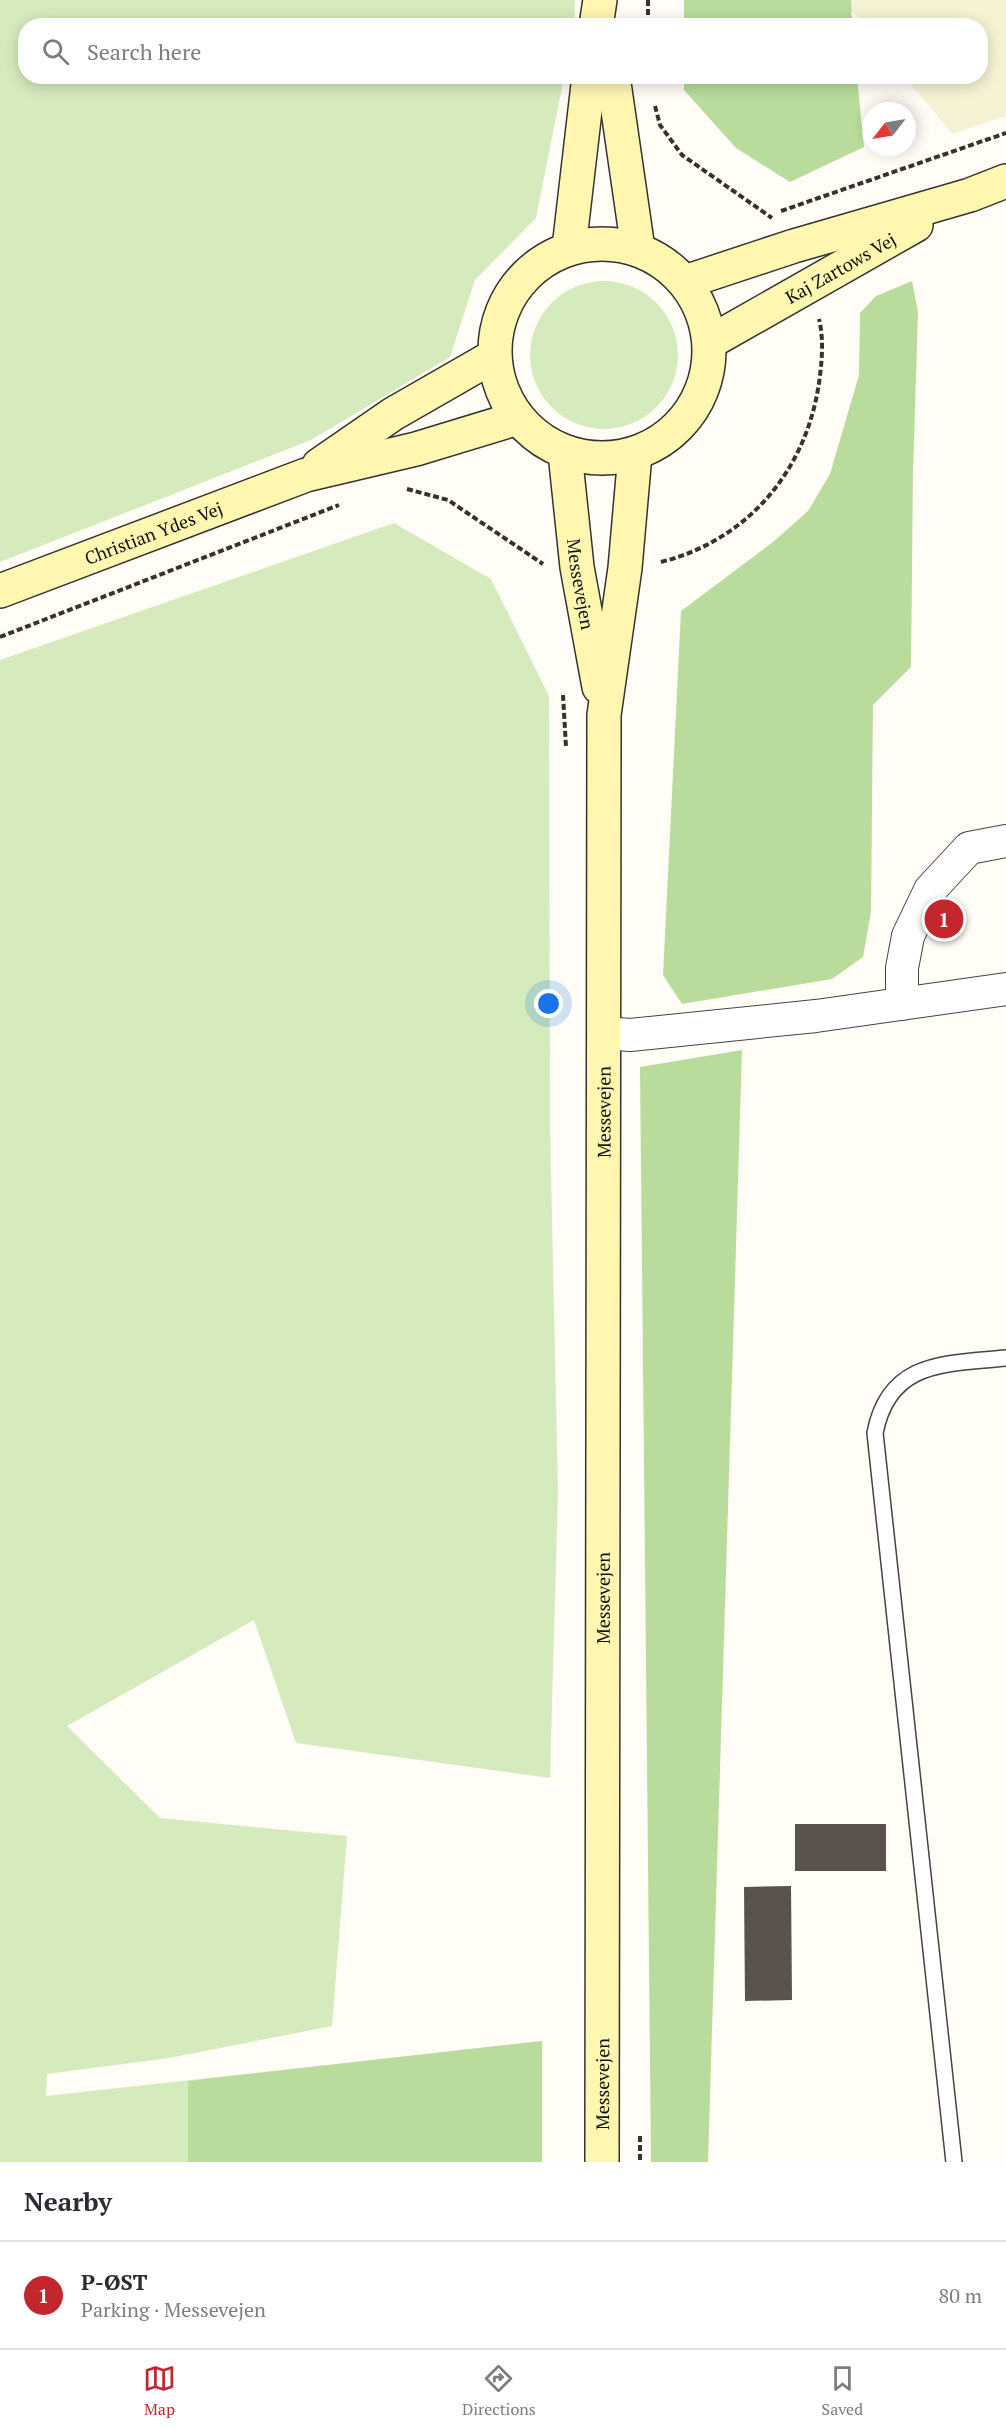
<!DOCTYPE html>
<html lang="en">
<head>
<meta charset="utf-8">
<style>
	:root { --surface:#fff; --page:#f2f2f3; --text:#2b2b33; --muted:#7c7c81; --line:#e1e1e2; --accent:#c4262e }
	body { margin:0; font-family:"PT Serif",serif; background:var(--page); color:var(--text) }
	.compass { position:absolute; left:862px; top:102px; width:54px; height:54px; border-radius:50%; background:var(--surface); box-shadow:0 3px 15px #0003; rotate:239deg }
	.you { position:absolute; left:549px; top:1004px; width:21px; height:21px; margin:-15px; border:4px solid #fff; border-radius:50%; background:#1a73e8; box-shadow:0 0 0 9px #1a73e833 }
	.badge { display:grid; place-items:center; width:39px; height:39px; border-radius:50%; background:var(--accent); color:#fff; font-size:20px; font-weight:700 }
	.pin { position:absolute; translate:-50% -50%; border:3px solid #fff; box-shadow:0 2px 6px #0006 }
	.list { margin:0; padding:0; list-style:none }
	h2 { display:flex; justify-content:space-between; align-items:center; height:78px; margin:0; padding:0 24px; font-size:26px }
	h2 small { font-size:20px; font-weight:400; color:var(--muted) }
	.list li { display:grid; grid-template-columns:39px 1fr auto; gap:18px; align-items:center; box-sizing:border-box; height:108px; padding:0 24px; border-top:2px solid var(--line) }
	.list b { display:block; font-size:22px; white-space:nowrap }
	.list p { margin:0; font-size:20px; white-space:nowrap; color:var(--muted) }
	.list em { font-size:20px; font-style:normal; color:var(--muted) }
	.icon { flex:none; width:33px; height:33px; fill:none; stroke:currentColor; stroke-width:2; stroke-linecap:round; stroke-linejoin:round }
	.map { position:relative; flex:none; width:1006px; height:2162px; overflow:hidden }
	.search { position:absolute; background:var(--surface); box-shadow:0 3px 15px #0003; left:18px; right:18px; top:18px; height:66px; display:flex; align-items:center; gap:15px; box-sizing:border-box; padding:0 21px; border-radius:24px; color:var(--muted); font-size:22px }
	.sheet { height:186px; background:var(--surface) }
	nav { display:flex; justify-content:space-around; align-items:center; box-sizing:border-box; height:84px; border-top:2px solid var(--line); background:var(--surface); font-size:16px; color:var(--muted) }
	nav a { display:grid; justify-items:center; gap:3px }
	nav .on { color:var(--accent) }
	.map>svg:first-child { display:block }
</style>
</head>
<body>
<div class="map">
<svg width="1006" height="2162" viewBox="0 0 1006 2162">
	<rect width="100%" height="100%" fill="#fffdf5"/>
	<path fill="#f6f3d4" d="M851,0H1006V116L952,134L905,77L980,76V26L864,25L850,9Z"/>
	<path fill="#d5ebbd" d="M0,0H575L574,26H26V76L564,77L536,218L475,280L450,357L311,440L0,562Z
		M530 355a74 74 0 1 1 148 0a74 74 0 1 1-148 0Z
		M394,523L491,579L549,696L550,1128L558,1491L550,1778L296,1743L254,1620L67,1726L160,1818L347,1836L332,2026L169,2058L47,2074L46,2096L542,2041V2162H0V660Z"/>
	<path fill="#b9dc9c" d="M684,0H851L852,25H684Z
		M684,77H857L864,147L790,182L736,148L684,90Z
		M912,281L918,312L913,473L911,667L873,705L871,912L863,957L832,979L682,1004L663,975L681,611L773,542L808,511L830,474L859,375L860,313L876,296Z
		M742,1050L708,2162H651L640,1067Z
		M542,2041V2162H188V2081Z"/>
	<path fill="#5a524d" d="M795,1824H886V1871H795Z
		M791,1886L792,2000L745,2001L744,1887Z"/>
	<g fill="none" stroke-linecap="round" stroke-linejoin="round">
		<defs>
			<path id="lane" d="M954,2162L875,1433C889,1360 946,1364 1006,1358"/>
			<path id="street" d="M902,1004V968L908,936L930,890L969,848L1006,841
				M604,1033L630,1035L816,1016L1006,989"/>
			<g id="secondary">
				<path d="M596,26L600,0"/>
				<path d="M613,76L638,249"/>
				<circle cx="602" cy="351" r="107"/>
				<path d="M569,248L589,76"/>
				<path d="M685,282L794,246L970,195L1006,181"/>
				<path id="s1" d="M710,342L916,225"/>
				<path id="s2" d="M565,453L577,567L599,687"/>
				<path d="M319,465L393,414L494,356"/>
				<path id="s3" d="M0,591L306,475L416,449L518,418"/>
				<path id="s4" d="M602,2162L604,715L625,568L635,454"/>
			</g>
		</defs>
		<use href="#lane" stroke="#444" stroke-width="18"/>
		<use href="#street" stroke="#444" stroke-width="34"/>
		<use href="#secondary" stroke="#333" stroke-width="36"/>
		<path stroke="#333" stroke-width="4" stroke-dasharray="6 3" stroke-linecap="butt" d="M648,0V26
			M655,106L660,125L682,155L772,218
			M781,211L1006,133
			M407,489L448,500L543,564
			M661,562C748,540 806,471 819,383C822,362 824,339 819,319
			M0,637L339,505
			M563,695L566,747
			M640,2136V2162"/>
		<use href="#lane" stroke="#fff" stroke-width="15"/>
		<use href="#street" stroke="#fff" stroke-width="32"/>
		<use href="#secondary" stroke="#fff6b0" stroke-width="33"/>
	</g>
	<g text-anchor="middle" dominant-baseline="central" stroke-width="6" stroke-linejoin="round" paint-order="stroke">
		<g font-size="18" fill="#111" stroke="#fff">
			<text stroke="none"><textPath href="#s1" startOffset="150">Kaj Zartows Vej</textPath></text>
			<text stroke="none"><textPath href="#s3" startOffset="164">Christian Ydes Vej</textPath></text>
			<text stroke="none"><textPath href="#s2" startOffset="132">Messevejen</textPath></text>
			<text stroke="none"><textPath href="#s4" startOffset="1050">Messevejen</textPath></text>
			<text stroke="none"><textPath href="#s4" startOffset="564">Messevejen</textPath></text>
			<text stroke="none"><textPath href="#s4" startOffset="78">Messevejen</textPath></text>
		</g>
	</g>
</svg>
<svg class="compass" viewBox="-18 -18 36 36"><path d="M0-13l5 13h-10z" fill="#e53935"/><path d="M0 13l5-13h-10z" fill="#7c7c81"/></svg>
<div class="you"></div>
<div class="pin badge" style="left:944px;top:919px">1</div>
<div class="search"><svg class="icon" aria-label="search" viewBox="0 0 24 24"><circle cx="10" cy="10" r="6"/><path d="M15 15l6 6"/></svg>Search here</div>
</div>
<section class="sheet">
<h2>Nearby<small></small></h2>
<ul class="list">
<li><span class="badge">1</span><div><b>P-ØST</b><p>Parking · Messevejen</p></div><em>80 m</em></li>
</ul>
</section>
<nav>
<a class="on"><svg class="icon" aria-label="map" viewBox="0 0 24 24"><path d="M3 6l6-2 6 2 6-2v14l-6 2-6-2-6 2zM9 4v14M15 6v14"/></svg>Map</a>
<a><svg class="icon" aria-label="directions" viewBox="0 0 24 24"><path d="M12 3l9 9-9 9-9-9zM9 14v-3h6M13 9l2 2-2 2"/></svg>Directions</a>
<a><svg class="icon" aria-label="saved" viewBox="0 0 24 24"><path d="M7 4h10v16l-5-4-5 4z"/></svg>Saved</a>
</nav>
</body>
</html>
